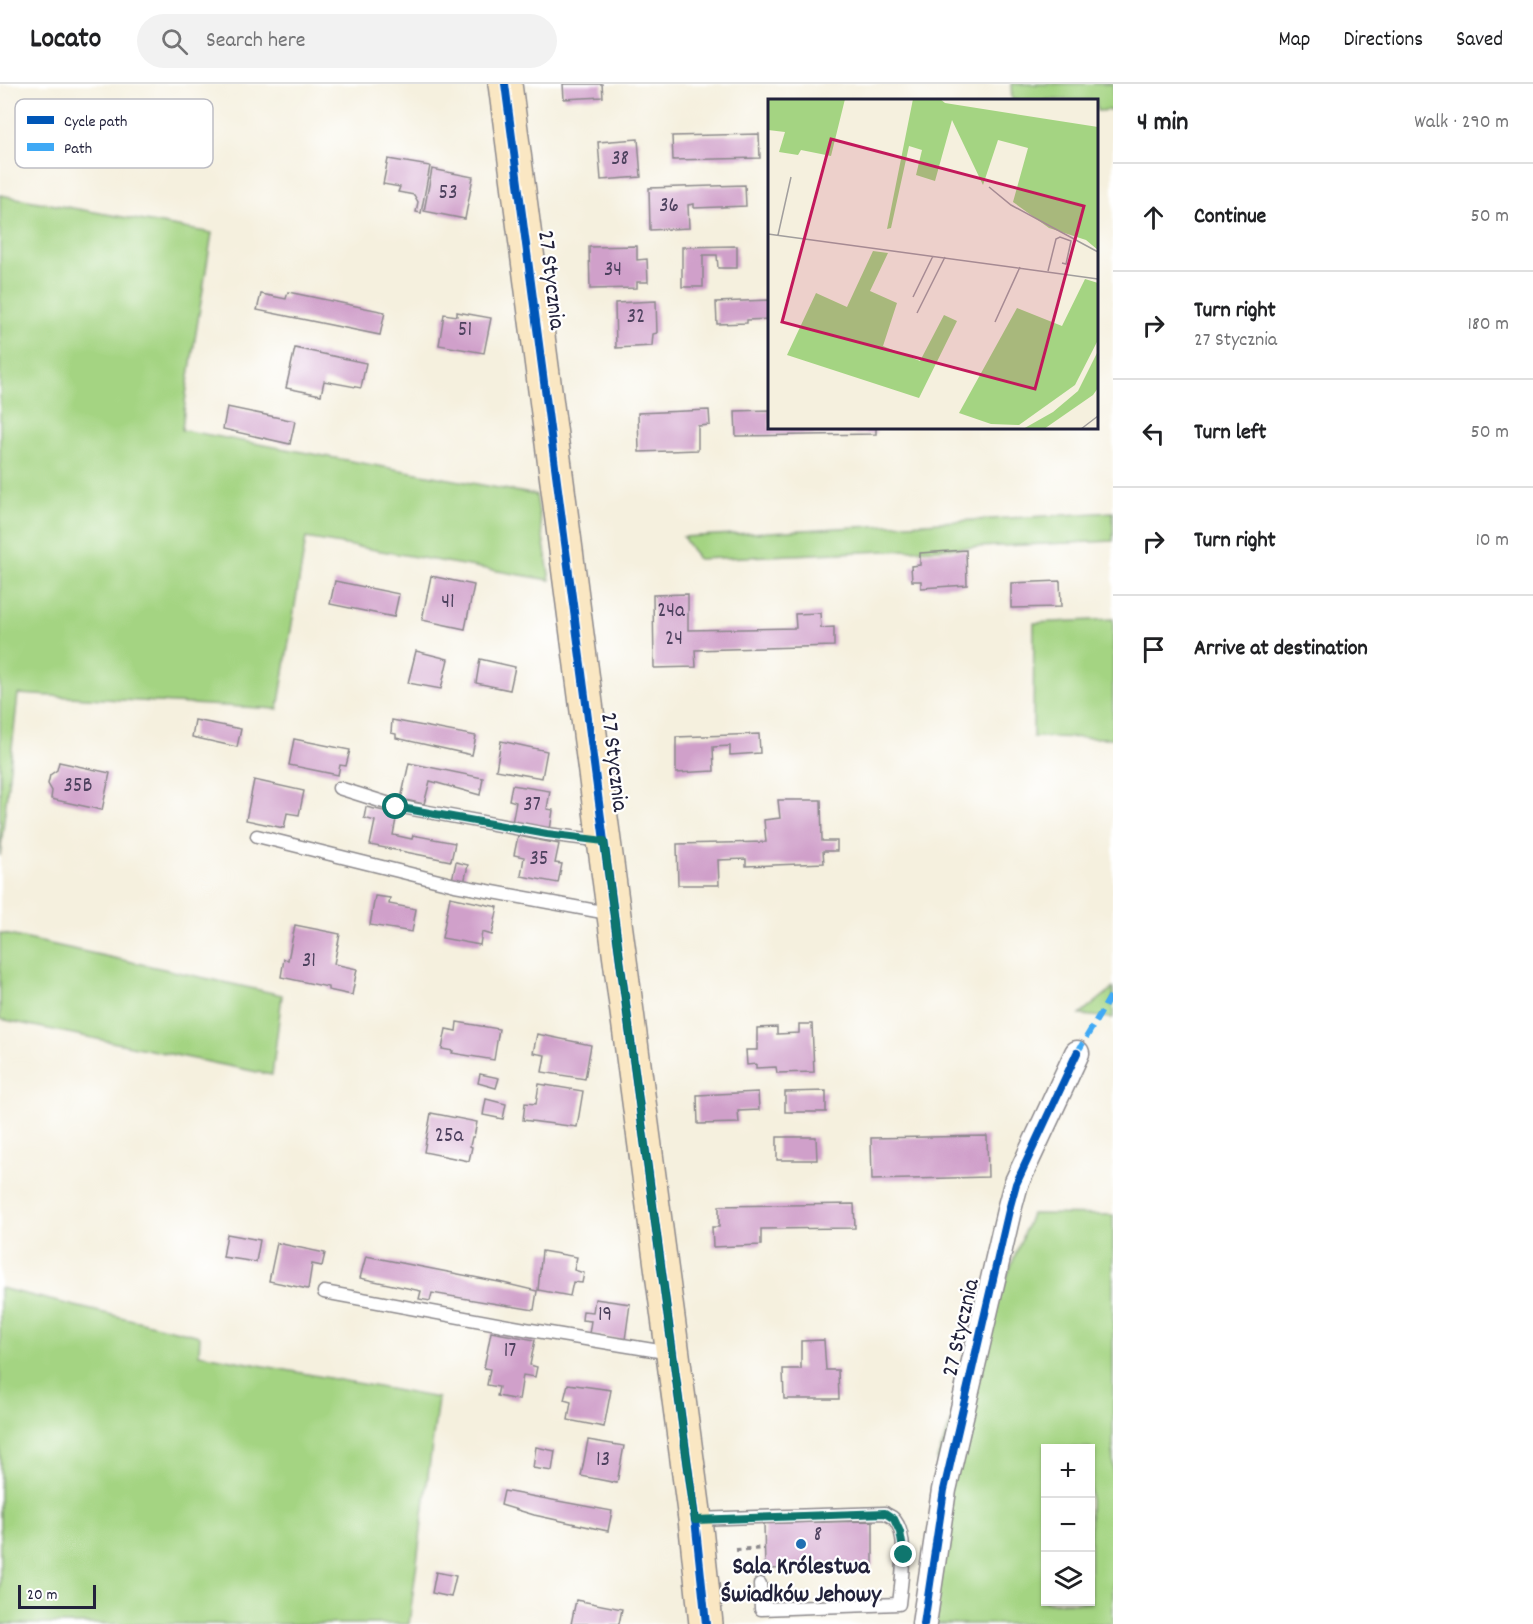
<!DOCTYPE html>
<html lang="en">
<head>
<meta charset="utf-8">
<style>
	:root { --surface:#fff; --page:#f2f2f2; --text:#202124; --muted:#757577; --line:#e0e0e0 }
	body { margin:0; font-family:Dekko,sans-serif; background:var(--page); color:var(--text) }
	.controls { position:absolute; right:18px; bottom:18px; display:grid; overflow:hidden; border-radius:0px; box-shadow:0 2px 4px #0004 }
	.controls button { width:54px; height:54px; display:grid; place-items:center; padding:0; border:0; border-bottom:2px solid var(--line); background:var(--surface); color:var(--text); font:30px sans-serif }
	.scale { position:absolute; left:18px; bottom:15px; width:78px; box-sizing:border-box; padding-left:6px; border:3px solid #22223b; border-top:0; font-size:16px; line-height:21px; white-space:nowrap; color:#22223b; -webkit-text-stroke:4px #fff; paint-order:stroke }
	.stop { position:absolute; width:18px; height:18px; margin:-14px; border:4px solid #0f766e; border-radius:50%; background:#fff }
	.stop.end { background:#0f766e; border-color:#fff; box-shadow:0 2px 6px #0008 }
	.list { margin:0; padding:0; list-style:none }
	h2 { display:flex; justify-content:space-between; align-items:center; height:78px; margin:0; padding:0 24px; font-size:26px }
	h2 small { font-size:20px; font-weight:400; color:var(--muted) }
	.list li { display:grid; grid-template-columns:39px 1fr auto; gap:18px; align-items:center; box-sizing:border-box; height:108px; padding:0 24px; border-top:2px solid var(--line) }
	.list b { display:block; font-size:22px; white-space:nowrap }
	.list p { margin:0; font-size:20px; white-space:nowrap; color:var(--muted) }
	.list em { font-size:20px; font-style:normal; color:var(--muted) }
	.icon { flex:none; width:33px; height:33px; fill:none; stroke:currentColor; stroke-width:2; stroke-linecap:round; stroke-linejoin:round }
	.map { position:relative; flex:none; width:1113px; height:1540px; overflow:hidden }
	header { display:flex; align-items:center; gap:36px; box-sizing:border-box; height:84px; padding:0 30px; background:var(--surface); border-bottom:2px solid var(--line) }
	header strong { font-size:28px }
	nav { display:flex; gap:33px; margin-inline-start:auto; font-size:21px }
	.search { width:420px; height:54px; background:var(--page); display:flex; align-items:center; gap:15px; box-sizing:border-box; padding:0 21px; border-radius:33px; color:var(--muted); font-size:22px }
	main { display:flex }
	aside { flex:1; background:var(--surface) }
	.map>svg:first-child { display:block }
</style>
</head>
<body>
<header>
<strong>Locato</strong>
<div class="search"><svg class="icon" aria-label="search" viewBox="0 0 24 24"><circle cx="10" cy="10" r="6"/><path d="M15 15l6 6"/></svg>Search here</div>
<nav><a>Map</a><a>Directions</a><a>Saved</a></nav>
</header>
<main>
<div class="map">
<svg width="1113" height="1540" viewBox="0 0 1113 1540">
	<rect width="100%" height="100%" fill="#fff"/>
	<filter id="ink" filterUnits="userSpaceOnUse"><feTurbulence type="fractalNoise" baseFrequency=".0167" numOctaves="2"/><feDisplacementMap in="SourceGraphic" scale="12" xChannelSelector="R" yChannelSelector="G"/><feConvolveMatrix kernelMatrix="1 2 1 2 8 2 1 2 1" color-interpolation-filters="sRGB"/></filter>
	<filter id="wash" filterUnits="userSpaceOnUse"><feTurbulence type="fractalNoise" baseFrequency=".008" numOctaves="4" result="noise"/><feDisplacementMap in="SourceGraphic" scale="24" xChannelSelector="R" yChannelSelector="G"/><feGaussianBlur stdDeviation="1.35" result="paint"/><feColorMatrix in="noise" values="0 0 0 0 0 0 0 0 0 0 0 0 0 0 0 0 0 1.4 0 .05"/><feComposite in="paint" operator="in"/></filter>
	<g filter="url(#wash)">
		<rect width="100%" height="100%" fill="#f5f0de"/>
		<path fill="#a4d482" stroke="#637b5e" stroke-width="1.5" fill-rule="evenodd" d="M1011,0H1113V26L1097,27L1096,16H1012Z
			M0,111L212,149L186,311L182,346L536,411L550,496L306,454L278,625L18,610L0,772Z
			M1113,428V457L698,475L683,453Z
			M1113,535V654L1033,653L1034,539Z
			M0,849L282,911L272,991L0,935Z
			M1113,904V934L1080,931Z
			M1031,1130L1113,1131V1540H932L949,1420L937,1375ZM1046,1364H1090V1518H1046Z
			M0,1204L200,1252L199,1270L438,1314L409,1540H0Z"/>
		<g id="blocks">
			<path fill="#d0a0ca" d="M563,0H602L603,13L564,15Z
				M759,50L760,74L673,76L672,52Z
				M638,55L641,93L601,96L598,58Z
				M388,75L430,82L421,129L416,128L418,118L414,111L398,108L400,103L383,100Z
				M432,85L473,93L465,135L424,127Z
				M745,101L746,122L694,124V120L688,121L689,144L650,146L649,104Z
				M637,162V176L647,175L648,198H637V204L590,205L589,163Z
				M737,162V184H718L717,171H703V203H682V163Z
				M288,208L385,228L380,251L257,226L261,210L286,215Z
				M770,216V235L747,236V239L717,240L716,218Z
				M656,217L657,249L653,250L652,262L616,264L615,219Z
				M457,228L491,234L484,269L439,261L444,230L457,232Z
				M295,264L366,279L361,304L324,297L321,311L286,304Z
				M227,323L295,337L290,360L223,345Z
				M709,326L710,341L698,342V366L639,368L638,329Z
				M770,326V344H876V350L736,352L735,327Z
				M966,466L967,501L921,504V497H912L911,482L920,481V469Z
				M431,492L474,501L465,545L422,536Z
				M335,497L399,510L394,533L330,520Z
				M1060,497L1061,523L1011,524V499Z
				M688,510V546L796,544L795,530L820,529L821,544L834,543V562L695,566L696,583L654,584L653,511Z
				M416,567L448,575L441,605L408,599Z
				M480,575L515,583L510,606L476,599Z
				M195,636L241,645L237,663L192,653Z
				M392,636L476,652L472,671L396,654V650L391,649Z
				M759,650L760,669L730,671V662L713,663L714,687L676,689V653Z
				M294,655L350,666L346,682L340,681L338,691L289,681Z
				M501,657L547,667L542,694L496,686Z
				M59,678L110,689L102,726L51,715L52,707L48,700L50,691L57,686Z
				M409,679L483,694L480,711L430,697L424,720L401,715Z
				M254,696L304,707L299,731L287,729L284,744L246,736Z
				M512,701L550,707L547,725L553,726L550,746L512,739L516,718L509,716Z
				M778,716H821L822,757H837V767H823L824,779L746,782V775L718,776L719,801H678L677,760L766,758L764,736L780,734Z
				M366,723L397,730L393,751L412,755L413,751L455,759L451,777L370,761L375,737L364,734Z
				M518,752L559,760L555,779L562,780L558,799L521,792L524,773L514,771Z
				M456,778L468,781L464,799L452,796Z
				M375,812L390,814L389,820L416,825L412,848L370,841Z
				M450,813L498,823L492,851L482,848L480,861L442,854Z
				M295,841L340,850L334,880L357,885L352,911L328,906V903L281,893L284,875L288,876Z
				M457,938L499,945L494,976L452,969L453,967L442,965L446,945L456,947Z
				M799,940H812L814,988L777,989L776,983L756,984V980L747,981L746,966H757V944L777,943V950L799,949Z
				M537,950L591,961L585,995L542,988L545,971L533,969Z
				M480,990L499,994L496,1004L478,999Z
				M539,1000L583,1007L577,1043L523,1036L525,1019L536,1020Z
				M826,1007V1028H785V1008Z
				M758,1008L759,1026L738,1027L739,1039L698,1040L697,1011Z
				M486,1015L506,1020L503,1035L483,1031Z
				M431,1029L477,1038L474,1053H472L470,1062L472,1063L469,1077L424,1068Z
				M987,1052L988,1093L872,1096L871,1054Z
				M777,1053H816L817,1076H777Z
				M854,1120L855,1144L761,1145V1161L713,1163L712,1143H719V1122Z
				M227,1150L260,1156L256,1178L223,1173Z
				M277,1159L325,1169L322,1182L312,1180L308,1205L269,1197Z
				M542,1167L577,1173L574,1186L584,1189L582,1199L573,1198L570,1212L538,1206Z
				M366,1172L499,1198L537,1207L534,1226L432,1209L430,1217L419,1215L421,1207L360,1194Z
				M595,1215L630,1220L625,1256L589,1250L591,1237L582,1236L583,1227L593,1228Z
				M491,1248L535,1256L530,1281L537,1283L535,1293L523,1291L519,1316L497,1312L499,1303L487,1301L490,1285L484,1284Z
				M824,1256L826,1286H838L839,1315H784L783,1285H801V1257Z
				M568,1300L611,1306L604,1343L568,1336L571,1318L564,1316Z
				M588,1356L624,1362L617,1399L581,1392Z
				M536,1363L555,1367L552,1387L533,1384Z
				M504,1407L612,1427L608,1447L534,1431L501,1421Z
				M873,1437V1482L765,1485L764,1439Z
				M436,1488L456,1492L451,1513L432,1509Z
				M576,1516L622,1525L619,1540H571Z"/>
		</g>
	</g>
	<g filter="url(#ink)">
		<use href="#blocks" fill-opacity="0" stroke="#8c898c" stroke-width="1.5"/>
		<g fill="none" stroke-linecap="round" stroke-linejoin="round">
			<defs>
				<path id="lane" d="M339,704L396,722L547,750L603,757
					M257,752L455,801L613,830
					M324,1208L525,1245L671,1269
					M696,1435L885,1429C887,1431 891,1432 893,1434C910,1450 901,1499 899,1520L761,1525L760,1500"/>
				<path id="street" d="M924,1540L944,1406L1010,1122L1016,1100L1077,969"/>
				<path id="secondary" d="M505,0L604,757L695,1435L706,1540"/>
			</defs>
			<use href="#lane" stroke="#8c898c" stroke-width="15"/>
			<use href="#street" stroke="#8c898c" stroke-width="27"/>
			<use href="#secondary" stroke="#8c898c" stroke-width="36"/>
			<path stroke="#8c898c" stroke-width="4" stroke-dasharray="4.5 4.5" stroke-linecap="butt" d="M736,1466L764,1464"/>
			<use href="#lane" stroke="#fff" stroke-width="12"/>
			<use href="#street" stroke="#fff" stroke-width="24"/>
			<use href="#secondary" stroke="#fae7c3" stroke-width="33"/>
			<path stroke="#3fa9f5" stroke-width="6" stroke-dasharray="12 6" stroke-linecap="butt" d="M1077,969L1113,908"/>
			<defs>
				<path id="cycleway" d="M505,0L604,757L695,1435L706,1540
					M924,1540L944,1406L1010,1122L1016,1100L1077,969"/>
			</defs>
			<use href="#cycleway" stroke="#fff" stroke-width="11"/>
			<use href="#cycleway" stroke="#0057b8" stroke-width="8"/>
		</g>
	</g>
	<g fill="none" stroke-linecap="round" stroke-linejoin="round" filter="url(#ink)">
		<path stroke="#0f766e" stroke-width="8" d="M396,723L547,750L604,757L695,1436L885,1429L894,1435L900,1448L904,1471"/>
	</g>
	<circle fill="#1f6fb2" stroke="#fff" stroke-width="2" cx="801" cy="1460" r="6"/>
	<g text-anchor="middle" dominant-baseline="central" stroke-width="4.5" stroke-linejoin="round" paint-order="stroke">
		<g font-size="21" fill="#4e425f">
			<text x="620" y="76">38</text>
			<text x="448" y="110">53</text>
			<text x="669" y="123">36</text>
			<text x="613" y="187">34</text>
			<text x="636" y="234">32</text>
			<text x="465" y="247">51</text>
			<text x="448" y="519">41</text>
			<text x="671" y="528">24a</text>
			<text x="674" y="556">24</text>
			<text x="78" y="703">35B</text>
			<text x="532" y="722">37</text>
			<text x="539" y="776">35</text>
			<text x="309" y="878">31</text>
			<text x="449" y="1053">25a</text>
			<text x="605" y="1232">19</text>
			<text x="510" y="1268">17</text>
			<text x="603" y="1377">13</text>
			<text x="818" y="1452">8</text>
		</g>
		<g font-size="24" fill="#22223b" stroke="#fff">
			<text transform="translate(550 196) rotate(83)">27 Stycznia</text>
			<text transform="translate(613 678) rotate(83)">27 Stycznia</text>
			<text transform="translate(962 1244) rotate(-77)">27 Stycznia</text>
		</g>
		<g font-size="24" font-weight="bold" fill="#22223b" stroke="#fff">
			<text x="801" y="1484">Sala Królestwa<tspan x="801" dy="28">Świadków Jehowy</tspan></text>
		</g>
	</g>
	<g transform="translate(768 15)">
		<rect width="330" height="330" fill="#f5f0de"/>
		<path d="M0,0H77L63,57L33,51L30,56L11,53L17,33L0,31ZM145,0H172L177,4L330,28V151L318,141L281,129L245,103L260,49L230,41L215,86L184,21L167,82L148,76L154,51L141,47L123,129L119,130ZM105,152L120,154L102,192L129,204L115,247L152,262L176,216L189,222L151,299L19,256L48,194L79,208ZM317,180L330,184V241L307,286L251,326L223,325L191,314L249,209L294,227ZM330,252V289L325,296L276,330H255L285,313L310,292Z" fill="#a4d482"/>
		<path fill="none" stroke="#a19e9d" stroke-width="1.5" d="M221,88L243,106L330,153M0,135L330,180M10,136L23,78M280,172L288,140L292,138L303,142L298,165L294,164M145,198L165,157M149,214L177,158M227,223L252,168M313,330L330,317"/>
		<path fill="#c2185b" fill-opacity="0.15" stroke="#c2185b" stroke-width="3" d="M63,40L316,107L267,290L14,223Z"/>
		<rect width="330" height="330" fill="none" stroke="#22223b" stroke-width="3"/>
	</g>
	<rect x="15" y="15" width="198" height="69" rx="9" fill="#fff" stroke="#bdbdc4" stroke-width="1.5"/>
	<rect x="27" y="32" width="27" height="8" fill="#0057b8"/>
	<rect x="27" y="59" width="27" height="8" fill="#3fa9f5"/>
	<g font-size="16" fill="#22223b">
		<text x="64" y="42">Cycle path</text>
		<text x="64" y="69">Path</text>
	</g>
</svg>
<div class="controls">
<button>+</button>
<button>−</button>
<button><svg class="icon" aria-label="layers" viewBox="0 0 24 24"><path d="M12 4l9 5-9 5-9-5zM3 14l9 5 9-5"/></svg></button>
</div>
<div class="scale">20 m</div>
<div class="stop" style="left:396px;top:723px"></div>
<div class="stop end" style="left:904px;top:1471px"></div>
</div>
<aside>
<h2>4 min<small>Walk · 290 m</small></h2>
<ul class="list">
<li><svg class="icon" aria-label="ahead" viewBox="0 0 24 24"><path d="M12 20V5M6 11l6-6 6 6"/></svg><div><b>Continue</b></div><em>50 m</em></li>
<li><svg class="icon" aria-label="right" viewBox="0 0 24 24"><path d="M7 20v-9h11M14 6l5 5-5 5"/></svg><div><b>Turn right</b><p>27 Stycznia</p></div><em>180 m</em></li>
<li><svg class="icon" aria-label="left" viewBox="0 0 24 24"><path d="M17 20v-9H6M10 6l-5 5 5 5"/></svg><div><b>Turn left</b></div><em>50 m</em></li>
<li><svg class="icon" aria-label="right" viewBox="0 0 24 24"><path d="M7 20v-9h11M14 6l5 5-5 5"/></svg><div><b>Turn right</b></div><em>10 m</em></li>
<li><svg class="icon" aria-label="arrive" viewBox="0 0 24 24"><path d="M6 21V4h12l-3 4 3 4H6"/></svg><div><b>Arrive at destination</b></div></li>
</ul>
</aside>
</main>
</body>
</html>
